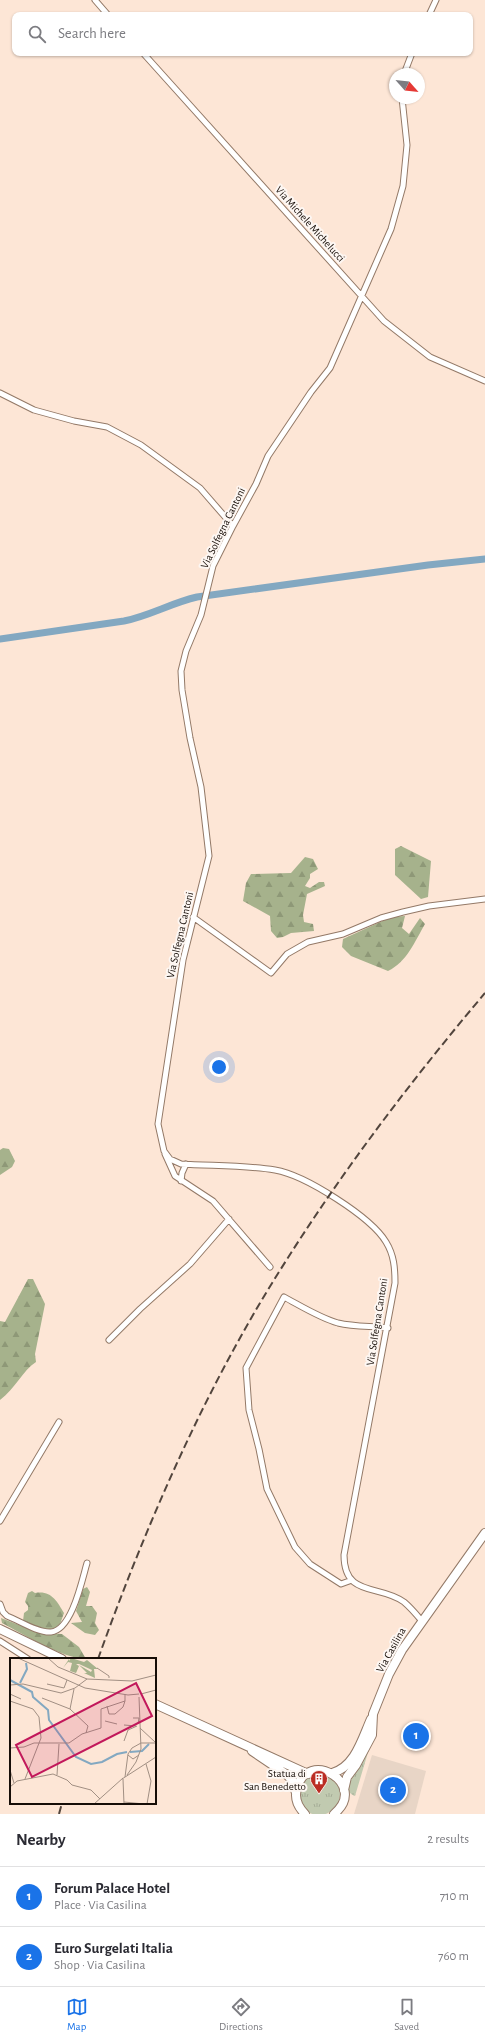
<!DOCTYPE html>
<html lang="en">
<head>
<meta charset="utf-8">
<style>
	:root { --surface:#fff; --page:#f7f7f7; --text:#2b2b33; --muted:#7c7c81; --line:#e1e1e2; --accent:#1a73e8 }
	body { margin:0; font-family:"Alegreya Sans",sans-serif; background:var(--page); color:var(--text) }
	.compass { position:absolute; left:389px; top:68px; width:36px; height:36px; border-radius:50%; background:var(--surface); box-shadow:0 1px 3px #0004; rotate:117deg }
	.you { position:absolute; left:219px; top:1067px; width:14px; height:14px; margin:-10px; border:3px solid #fff; border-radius:50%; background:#1a73e8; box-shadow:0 0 0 6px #1a73e833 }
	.badge { display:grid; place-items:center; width:26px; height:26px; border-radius:50%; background:var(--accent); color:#fff; font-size:13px; font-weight:700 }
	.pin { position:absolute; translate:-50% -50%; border:2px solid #fff; box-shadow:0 1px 4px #0006 }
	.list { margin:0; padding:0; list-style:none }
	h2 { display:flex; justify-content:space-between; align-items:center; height:52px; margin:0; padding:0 16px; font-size:17px }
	h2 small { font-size:13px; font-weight:400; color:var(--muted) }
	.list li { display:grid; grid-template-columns:26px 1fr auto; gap:12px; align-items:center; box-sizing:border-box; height:60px; padding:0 16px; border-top:1px solid var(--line) }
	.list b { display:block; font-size:15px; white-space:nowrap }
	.list p { margin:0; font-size:13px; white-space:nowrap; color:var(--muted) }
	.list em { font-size:13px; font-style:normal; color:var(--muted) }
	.icon { flex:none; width:22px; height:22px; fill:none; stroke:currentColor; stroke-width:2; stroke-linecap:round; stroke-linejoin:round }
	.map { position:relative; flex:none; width:485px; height:1814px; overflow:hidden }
	.search { position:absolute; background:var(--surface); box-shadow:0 1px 3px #0004; left:12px; right:12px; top:12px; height:44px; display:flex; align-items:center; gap:10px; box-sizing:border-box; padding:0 14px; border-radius:8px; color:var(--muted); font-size:15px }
	.sheet { height:172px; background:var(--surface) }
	nav { display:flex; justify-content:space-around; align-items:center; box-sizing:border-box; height:56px; border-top:1px solid var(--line); background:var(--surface); font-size:11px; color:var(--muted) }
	nav a { display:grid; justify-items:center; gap:2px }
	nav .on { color:var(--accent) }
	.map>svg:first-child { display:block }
</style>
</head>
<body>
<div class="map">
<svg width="485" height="1814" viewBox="0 0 485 1814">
	<defs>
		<pattern id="grass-tufts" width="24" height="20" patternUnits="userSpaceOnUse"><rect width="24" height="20" fill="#c1cab0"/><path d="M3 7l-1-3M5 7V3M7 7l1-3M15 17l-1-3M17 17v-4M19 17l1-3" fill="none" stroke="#a5ac96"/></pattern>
		<pattern id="forest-firs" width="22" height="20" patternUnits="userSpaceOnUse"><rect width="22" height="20" fill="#a6b28c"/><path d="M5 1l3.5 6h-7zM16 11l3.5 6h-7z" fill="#8e9877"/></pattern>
	</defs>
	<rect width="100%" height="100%" fill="#fde6d6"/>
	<path fill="#e8d5c6" d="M372,1755L426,1771L415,1814H354Z"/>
	<path fill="url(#grass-tufts)" d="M372,1739L355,1796C335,1790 365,1750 372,1739Z
		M298 1794a21 21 0 1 1 42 0a21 21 0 1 1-42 0Z"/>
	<path fill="url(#forest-firs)" d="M401,846L431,861L428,897L421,899L395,875V849Z
		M305,857L313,859L318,869L310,874V878L305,886L310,888L319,882H324L325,886L307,894L303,915L304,922L313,924L314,931L291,933L283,937L277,938L271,931L270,916L243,901L246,883L251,874L291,873Z
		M405,916L402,928L409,934L420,918L425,924C415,941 407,962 388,971L351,956L342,947L343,939L391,917Z
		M3,1148L9,1149L15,1161L12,1167L0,1175V1150Z
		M28,1279H33L45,1304L35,1354L36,1362C23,1370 15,1389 0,1400V1321L5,1322Z
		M87,1587L90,1592L86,1606H92L97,1613L95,1623L99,1630L95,1635L85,1633L71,1623L82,1622L76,1611L83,1589Z
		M32,1591L35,1593C51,1590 57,1601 64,1613L59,1627C45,1632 35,1627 23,1621L24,1613L28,1610V1606L25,1602L28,1593Z
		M1,1618L40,1633L62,1634L79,1647L86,1659C64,1659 23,1634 2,1623Z"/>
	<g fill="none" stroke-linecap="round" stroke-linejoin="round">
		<path stroke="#83a8c1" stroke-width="7" d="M0,639L124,621C149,616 171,603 197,597L428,565L485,559"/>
		<defs>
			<path id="minor" d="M95,0L108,15
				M429,15L436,0
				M143,53L384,321L430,357L485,381
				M404,74L412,53
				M402,98L407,145L403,186L391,229L330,368L311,392L268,456L256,484L233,526L213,566L201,615L186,651L181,671L182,690L190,738L201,787L209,856L183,960L158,1124L164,1151L170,1159L181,1164C212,1166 245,1165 275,1170C305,1175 371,1217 386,1242C394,1255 395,1268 395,1283L344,1555C344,1598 380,1584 404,1602C410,1607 416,1614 421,1620
				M0,393L34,410L74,421L107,427L141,445L200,488L233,526
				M193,917L271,973L287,954L308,942L343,934L381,918L403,912L429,906L485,899
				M165,1154L175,1176L213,1201L270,1267
				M181,1181L182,1173L186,1164
				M109,1340L140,1309L190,1264L229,1219
				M0,1521L59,1422
				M352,1580L341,1584L310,1564L295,1547L267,1489L259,1449L249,1410L246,1368L284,1297C301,1306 320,1318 338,1323C355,1327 371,1326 388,1328
				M0,1604L3,1612L7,1616C20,1621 38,1633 51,1632C72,1630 82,1580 87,1563
				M0,1641L28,1659"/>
			<path id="primary" d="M0,1629L62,1659
				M155,1704L308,1774
				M252,1751L286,1774L292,1780L296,1793
				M332,1773C355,1767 362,1739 371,1719
				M344,1790L347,1777L356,1765L372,1735L373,1714L389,1674L402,1650L485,1533
				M305,1814C298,1807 294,1799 297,1789C306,1747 370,1784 334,1814"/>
		</defs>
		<use href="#minor" stroke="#937967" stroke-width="7"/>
		<use href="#primary" stroke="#937967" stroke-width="10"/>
		<use href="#minor" stroke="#fff" stroke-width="5"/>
		<use href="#primary" stroke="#fff" stroke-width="8"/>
		<path stroke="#52453d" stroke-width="2" stroke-dasharray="8 4" stroke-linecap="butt" d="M98,1659C142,1536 196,1410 263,1298C328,1190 404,1089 485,993
			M59,1814L62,1803"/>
	</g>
	<defs>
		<symbol id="building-pin" viewBox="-11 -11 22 30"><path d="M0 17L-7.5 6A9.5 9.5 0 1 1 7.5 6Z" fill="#bb2d24" stroke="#fdf7f3"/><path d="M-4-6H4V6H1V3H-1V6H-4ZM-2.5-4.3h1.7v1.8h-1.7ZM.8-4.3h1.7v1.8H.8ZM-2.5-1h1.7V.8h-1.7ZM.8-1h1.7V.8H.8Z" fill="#fff"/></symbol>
	</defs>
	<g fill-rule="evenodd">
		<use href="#building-pin" x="309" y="1769" width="20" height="27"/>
	</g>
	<g text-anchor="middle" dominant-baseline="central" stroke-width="4" stroke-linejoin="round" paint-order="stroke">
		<g font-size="11" fill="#160d07" stroke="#fdf7f3">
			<text transform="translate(310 224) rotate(48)">Via Michele Michelucci</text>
			<text transform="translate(223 528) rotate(-64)">Via Solfegna Cantoni</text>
			<text transform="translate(180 935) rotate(-77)">Via Solfegna Cantoni</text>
			<text transform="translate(377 1322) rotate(-81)">Via Solfegna Cantoni</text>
			<text transform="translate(391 1650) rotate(-61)">Via Casilina</text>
		</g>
		<g font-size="11" fill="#160d07" stroke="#fdf7f3" text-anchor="end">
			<text x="306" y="1773">Statua di<tspan x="306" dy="13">San Benedetto</tspan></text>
		</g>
	</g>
	<g transform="translate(10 1658)">
		<rect width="146" height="146" fill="#fde6d6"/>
		<path d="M61,0L74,4L77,2L88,11H84L85,20L74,15H77L69,7L81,14L82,12L69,6H66L69,8L66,15L60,13L62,5L58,4L53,10L59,1V3Z" fill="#a6b28c"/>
		<path fill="none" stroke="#83a8c1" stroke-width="2" d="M0,22L22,34L23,39L38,52L39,62L66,99L81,106L92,104L107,96L117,94M10,25L17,11L16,5M120,94L132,93L139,86"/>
		<path fill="none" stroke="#a18f83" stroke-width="1" d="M8,0L75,30L118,37L129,36M38,0L48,9L77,21M87,10L99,18V20M37,26L54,30L57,22M0,27L13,26L51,35L65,30L77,21L122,23L146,17M64,31L60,51L78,68L76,75M0,36L11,41M131,36L146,32M32,40L60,51M0,43L23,51L29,59L31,80L15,121M97,48L99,56H105L113,49L115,43M123,60H129L128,66M95,63L107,66M114,67L126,68M130,70L145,84M114,83L118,72L127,68M0,90L14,89L24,85H59L72,76L91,70V51L115,43V36M118,97L123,101L129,97M136,106L141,123L137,146M0,112L4,125M47,117L49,86M117,117L126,104L131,91L129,39M115,119L118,96L122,90L131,85H146M112,121L146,99M113,121L114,146M0,129L7,123L43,116L57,122L62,127L81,132L90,141M114,144L134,146M84,146L113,120"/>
		<path fill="#c2185b" fill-opacity="0.15" stroke="#c2185b" stroke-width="2" d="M126,25L142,58L22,119L6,87Z"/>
		<rect width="146" height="146" fill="none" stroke="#160d07" stroke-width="2"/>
	</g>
</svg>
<svg class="compass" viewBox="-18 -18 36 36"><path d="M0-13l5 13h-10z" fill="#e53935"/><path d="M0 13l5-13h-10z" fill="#7c7c81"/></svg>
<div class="you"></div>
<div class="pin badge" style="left:416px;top:1736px">1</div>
<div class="pin badge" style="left:393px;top:1790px">2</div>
<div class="search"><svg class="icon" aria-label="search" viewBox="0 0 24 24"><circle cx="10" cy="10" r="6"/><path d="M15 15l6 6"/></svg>Search here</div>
</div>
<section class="sheet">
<h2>Nearby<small>2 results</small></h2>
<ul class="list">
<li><span class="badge">1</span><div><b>Forum Palace Hotel</b><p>Place · Via Casilina</p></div><em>710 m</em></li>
<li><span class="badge">2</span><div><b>Euro Surgelati Italia</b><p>Shop · Via Casilina</p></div><em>760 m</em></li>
</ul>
</section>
<nav>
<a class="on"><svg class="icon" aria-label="map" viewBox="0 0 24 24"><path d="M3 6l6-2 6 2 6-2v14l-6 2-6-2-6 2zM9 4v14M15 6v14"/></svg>Map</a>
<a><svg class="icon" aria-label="directions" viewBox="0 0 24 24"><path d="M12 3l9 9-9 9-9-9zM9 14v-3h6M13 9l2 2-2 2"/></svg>Directions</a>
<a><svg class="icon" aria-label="saved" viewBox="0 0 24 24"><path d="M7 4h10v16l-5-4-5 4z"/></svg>Saved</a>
</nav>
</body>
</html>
